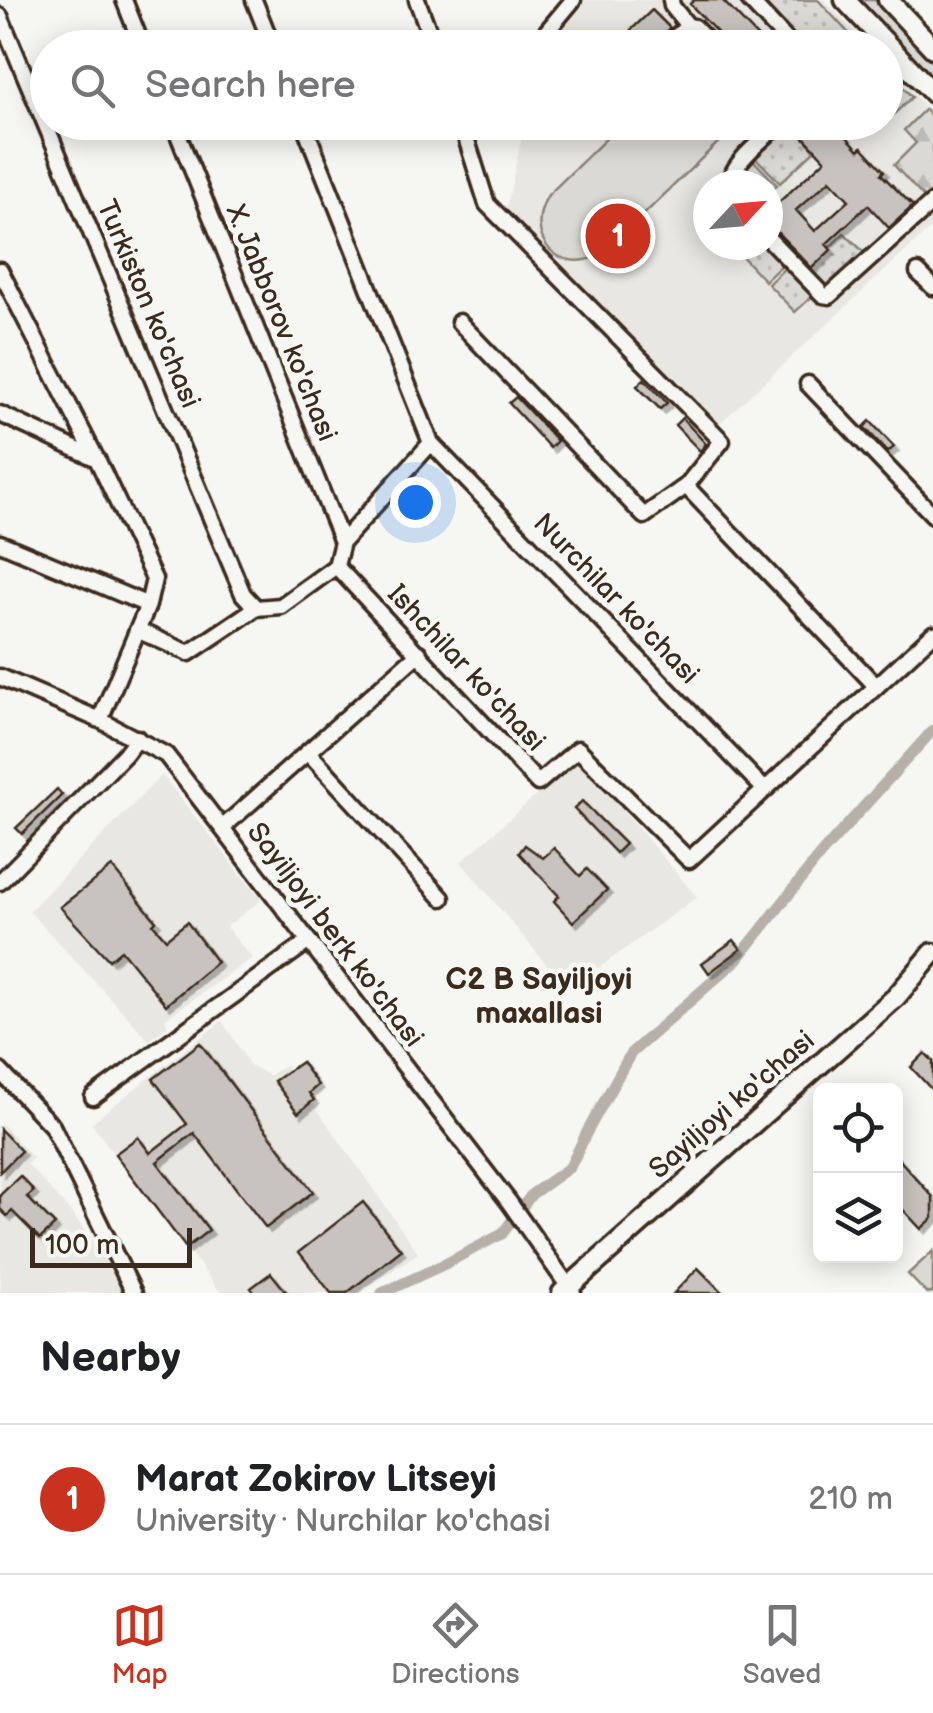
<!DOCTYPE html>
<html lang="en">
<head>
<meta charset="utf-8">
<style>
	:root { --surface:#fff; --page:#f6f6f6; --text:#202124; --muted:#757577; --line:#e0e0e0; --accent:#c8321e }
	body { margin:0; font-family:"Balsamiq Sans",sans-serif; background:var(--page); color:var(--text) }
	.controls { position:absolute; right:30px; bottom:30px; display:grid; overflow:hidden; border-radius:15px; box-shadow:0 5px 25px #0003 }
	.controls button { width:90px; height:90px; display:grid; place-items:center; padding:0; border:0; border-bottom:2px solid var(--line); background:var(--surface); color:var(--text); font:50px sans-serif }
	.compass { position:absolute; left:693px; top:170px; width:90px; height:90px; border-radius:50%; background:var(--surface); box-shadow:0 5px 25px #0003; rotate:64deg }
	.scale { position:absolute; left:30px; bottom:25px; width:162px; box-sizing:border-box; padding-left:10px; border:5px solid #3b2a1e; border-top:0; font-size:28px; line-height:35px; white-space:nowrap; color:#3b2a1e; -webkit-text-stroke:8px #f6f6f2; paint-order:stroke }
	.you { position:absolute; left:415px; top:502px; width:35px; height:35px; margin:-25px; border:8px solid #fff; border-radius:50%; background:#1a73e8; box-shadow:0 0 0 15px #1a73e833 }
	.badge { display:grid; place-items:center; width:65px; height:65px; border-radius:50%; background:var(--accent); color:#fff; font-size:32px; font-weight:700 }
	.pin { position:absolute; translate:-50% -50%; border:5px solid #fff; box-shadow:0 2px 10px #0006 }
	.list { margin:0; padding:0; list-style:none }
	h2 { display:flex; justify-content:space-between; align-items:center; height:130px; margin:0; padding:0 40px; font-size:42px }
	h2 small { font-size:32px; font-weight:400; color:var(--muted) }
	.list li { display:grid; grid-template-columns:65px 1fr auto; gap:30px; align-items:center; box-sizing:border-box; height:150px; padding:0 40px; border-top:2px solid var(--line) }
	.list b { display:block; font-size:38px; white-space:nowrap }
	.list p { margin:0; font-size:32px; white-space:nowrap; color:var(--muted) }
	.list em { font-size:32px; font-style:normal; color:var(--muted) }
	.icon { flex:none; width:55px; height:55px; fill:none; stroke:currentColor; stroke-width:2; stroke-linecap:round; stroke-linejoin:round }
	.map { position:relative; flex:none; width:933px; height:1293px; overflow:hidden }
	.search { position:absolute; background:var(--surface); box-shadow:0 5px 25px #0003; left:30px; right:30px; top:30px; height:110px; display:flex; align-items:center; gap:25px; box-sizing:border-box; padding:0 35px; border-radius:55px; color:var(--muted); font-size:38px }
	.sheet { height:280px; background:var(--surface) }
	nav { display:flex; justify-content:space-around; align-items:center; box-sizing:border-box; height:140px; border-top:2px solid var(--line); background:var(--surface); font-size:28px; color:var(--muted) }
	nav a { display:grid; justify-items:center; gap:5px }
	nav .on { color:var(--accent) }
	.map>svg:first-child { display:block }
</style>
</head>
<body>
<div class="map">
<svg width="933" height="1293" viewBox="0 0 933 1293">
	<defs>
		<pattern id="grass-dots" width="8" height="8" patternUnits="userSpaceOnUse" patternTransform="scale(2.5)"><rect width="8" height="8" fill="#dad9d3"/><path d="M2 2h.1M6 6h.1" fill="none" stroke="#bcbab5" stroke-width="1.8" stroke-linecap="round"/></pattern>
		<pattern id="forest-firs" width="22" height="20" patternUnits="userSpaceOnUse" patternTransform="scale(2.5)"><rect width="22" height="20" fill="#dad9d3"/><path d="M5 1l3.5 6h-7zM16 11l3.5 6h-7z" fill="#bcbab5"/></pattern>
		<filter id="shadow"><feDropShadow dx="4.5" dy="4.5" stdDeviation="0" flood-color="#0004"/></filter>
	</defs>
	<rect width="100%" height="100%" fill="#f6f6f2"/>
	<filter id="ink" filterUnits="userSpaceOnUse"><feTurbulence type="fractalNoise" baseFrequency=".01" numOctaves="2"/><feDisplacementMap in="SourceGraphic" scale="20" xChannelSelector="R" yChannelSelector="G"/><feConvolveMatrix kernelMatrix="1 2 1 2 8 2 1 2 1" color-interpolation-filters="sRGB"/></filter>
	<g filter="url(#ink)">
		<path fill="#e8e7e2" fill-rule="evenodd" d="M581,0H824L869,47L542,48Z
			M886,65L933,115V226L719,424L505,214L525,123L886,122ZM708,185H768V245H708Z
			M578,758L697,897L568,990L461,862Z
			M162,775L261,900L226,927L252,958L165,1019L168,1026L149,1040L29,911Z
			M222,1021L250,1065L268,1076L286,1065L418,1253L360,1293H221L91,1123Z
			M0,1122L33,1158L27,1164L66,1207L104,1254L125,1293H0Z"/>
		<path fill="url(#grass-dots)" stroke="#8a8278" stroke-width="2.5" d="M754,0H818L854,39L847,47H798Z
			M790,123L815,150L780,183L754,156Z
			M752,159L777,185L768,193V185H735L741,168Z
			M844,233L866,254L827,293L806,271Z
			M747,245H768L786,261L765,281L739,253Z
			M789,264L816,293L795,312L768,284Z"/>
		<path fill="url(#forest-firs)" stroke="#8a8278" stroke-width="2.5" d="M859,0H875L933,61V78Z
			M886,69L912,97L891,117L886,111Z
			M925,109L933,118V191L925,199L894,165L916,143L904,130Z"/>
		<path fill="#dad9d3" stroke="#8a8278" stroke-width="2.5" d="M623,122L733,123L728,133L604,253C560,278 522,238 548,195Z
			M933,1251V1293H926L908,1274Z"/>
		<g fill="none" stroke-linecap="round" stroke-linejoin="round">
			<path stroke="#b6b0a9" stroke-width="11" d="M382,1293L445,1264L502,1234L532,1194L570,1167L587,1132L631,1053L738,959L821,854L933,730"/>
		</g>
		<path fill="#c8c3be" stroke="#3b2a1e" stroke-width="2.5" fill-rule="evenodd" filter="url(#shadow)" d="M694,0H722L768,48H732L690,4Z
			M652,10L670,28L655,41L653,48H612Z
			M816,122H833L859,150L862,147L884,171L881,174L913,206L889,228L868,205L826,244L831,250L812,268L776,231L768,228V212L825,160L802,135ZM830,180L849,200L815,231L796,210Z
			M644,379L667,403L660,409L637,386Z
			M516,397L557,441L550,448L509,403Z
			M682,418L706,444L700,451L675,425Z
			M870,421L894,447L888,452L864,427Z
			M57,789L62,795L22,834L16,828Z
			M582,801L625,844L616,853L574,809Z
			M525,845L543,858L554,848L580,876L587,869L607,890L573,922L554,901L559,896L519,853Z
			M112,867L156,921L153,924L166,939L187,922L217,962L166,1005L121,950L109,960L60,907Z
			M734,940L741,949L709,973L702,963Z
			M200,1043L313,1192L266,1228L194,1133L157,1162L209,1230L186,1248L115,1154L138,1137L150,1153L187,1124L153,1079Z
			M925,1053L933,1061V1091L911,1067Z
			M301,1062L318,1085L309,1093L314,1100L298,1113L274,1081Z
			M0,1129L21,1151L0,1172Z
			M896,1156L933,1197V1218L921,1229L896,1202Z
			M20,1176L34,1191L27,1197L55,1225L40,1239L12,1211L7,1216L0,1209V1195Z
			M363,1202L401,1250L347,1293H331L299,1252Z
			M698,1268L723,1293H674Z
			M271,1273L287,1293H255L251,1288Z"/>
		<g fill="none" stroke-linecap="round" stroke-linejoin="round">
			<defs>
				<path id="minor" d="M124,0L143,48
					M254,0L273,48
					M417,0L435,48
					M671,0L672,6L688,26
					M749,0L794,48
					M0,16L243,594L256,608
					M533,48L573,0
					M663,48L688,26L694,27L714,48
					M863,48L878,34
					M173,122L342,542
					M303,122L431,443L765,790
					M461,122L487,204L722,441L686,486L876,686
					M729,185C731,163 765,137 782,122
					M768,238L823,295L829,296L933,202
					M0,270L96,458
					M918,272L933,287
					M459,322L644,516L686,486
					M808,384L933,515
					M0,414L97,459L154,579L148,605L100,720
					M0,543L148,605
					M336,566L538,783L578,749L689,860L933,634
					M137,630L189,653L256,608L281,606L336,566L342,542L431,443
					M0,677L100,720L166,755L509,1202L573,1293
					M308,752L442,898
					M222,828L419,653
					M0,882L125,754L137,738
					M0,1071L52,1126L134,1293
					M93,1097L309,941"/>
				<path id="major" d="M845,0L933,93
					M888,0L933,48
					M562,1293L896,997L933,953"/>
			</defs>
			<use href="#minor" stroke="#3b2a1e" stroke-width="21"/>
			<use href="#major" stroke="#3b2a1e" stroke-width="25"/>
			<use href="#minor" stroke="#f6f6f2" stroke-width="14"/>
			<use href="#major" stroke="#f6f6f2" stroke-width="18"/>
		</g>
	</g>
	<g text-anchor="middle" dominant-baseline="central" stroke-width="10" stroke-linejoin="round" paint-order="stroke">
		<g font-size="28" fill="#3b2a1e" stroke="#f6f6f2">
			<text transform="translate(148 304) rotate(67)">Turkiston ko'chasi</text>
			<text transform="translate(281 323) rotate(68)">X. Jabborov ko'chasi</text>
			<text transform="translate(616 599) rotate(46)">Nurchilar ko'chasi</text>
			<text transform="translate(466 668) rotate(47)">Ishchilar ko'chasi</text>
			<text transform="translate(335 935) rotate(53)">Sayiljoyi berk ko'chasi</text>
			<text transform="translate(732 1105) rotate(-41)">Sayiljoyi ko'chasi</text>
		</g>
		<g font-size="30" font-weight="bold" fill="#3b2a1e" stroke="#f6f6f2">
			<text x="539" y="980">C2 B Sayiljoyi<tspan x="539" dy="34">maxallasi</tspan></text>
		</g>
	</g>
</svg>
<div class="controls">
<button><svg class="icon" aria-label="locate" viewBox="0 0 24 24"><circle cx="12" cy="12" r="6"/><path d="M12 2v4M12 18v4M2 12h4M18 12h4"/></svg></button>
<button><svg class="icon" aria-label="layers" viewBox="0 0 24 24"><path d="M12 4l9 5-9 5-9-5zM3 14l9 5 9-5"/></svg></button>
</div>
<svg class="compass" viewBox="-18 -18 36 36"><path d="M0-13l5 13h-10z" fill="#e53935"/><path d="M0 13l5-13h-10z" fill="#757577"/></svg>
<div class="scale">100 m</div>
<div class="you"></div>
<div class="pin badge" style="left:618px;top:236px">1</div>
<div class="search"><svg class="icon" aria-label="search" viewBox="0 0 24 24"><circle cx="10" cy="10" r="6"/><path d="M15 15l6 6"/></svg>Search here</div>
</div>
<section class="sheet">
<h2>Nearby<small></small></h2>
<ul class="list">
<li><span class="badge">1</span><div><b>Marat Zokirov Litseyi</b><p>University · Nurchilar ko'chasi</p></div><em>210 m</em></li>
</ul>
</section>
<nav>
<a class="on"><svg class="icon" aria-label="map" viewBox="0 0 24 24"><path d="M3 6l6-2 6 2 6-2v14l-6 2-6-2-6 2zM9 4v14M15 6v14"/></svg>Map</a>
<a><svg class="icon" aria-label="directions" viewBox="0 0 24 24"><path d="M12 3l9 9-9 9-9-9zM9 14v-3h6M13 9l2 2-2 2"/></svg>Directions</a>
<a><svg class="icon" aria-label="saved" viewBox="0 0 24 24"><path d="M7 4h10v16l-5-4-5 4z"/></svg>Saved</a>
</nav>
</body>
</html>
